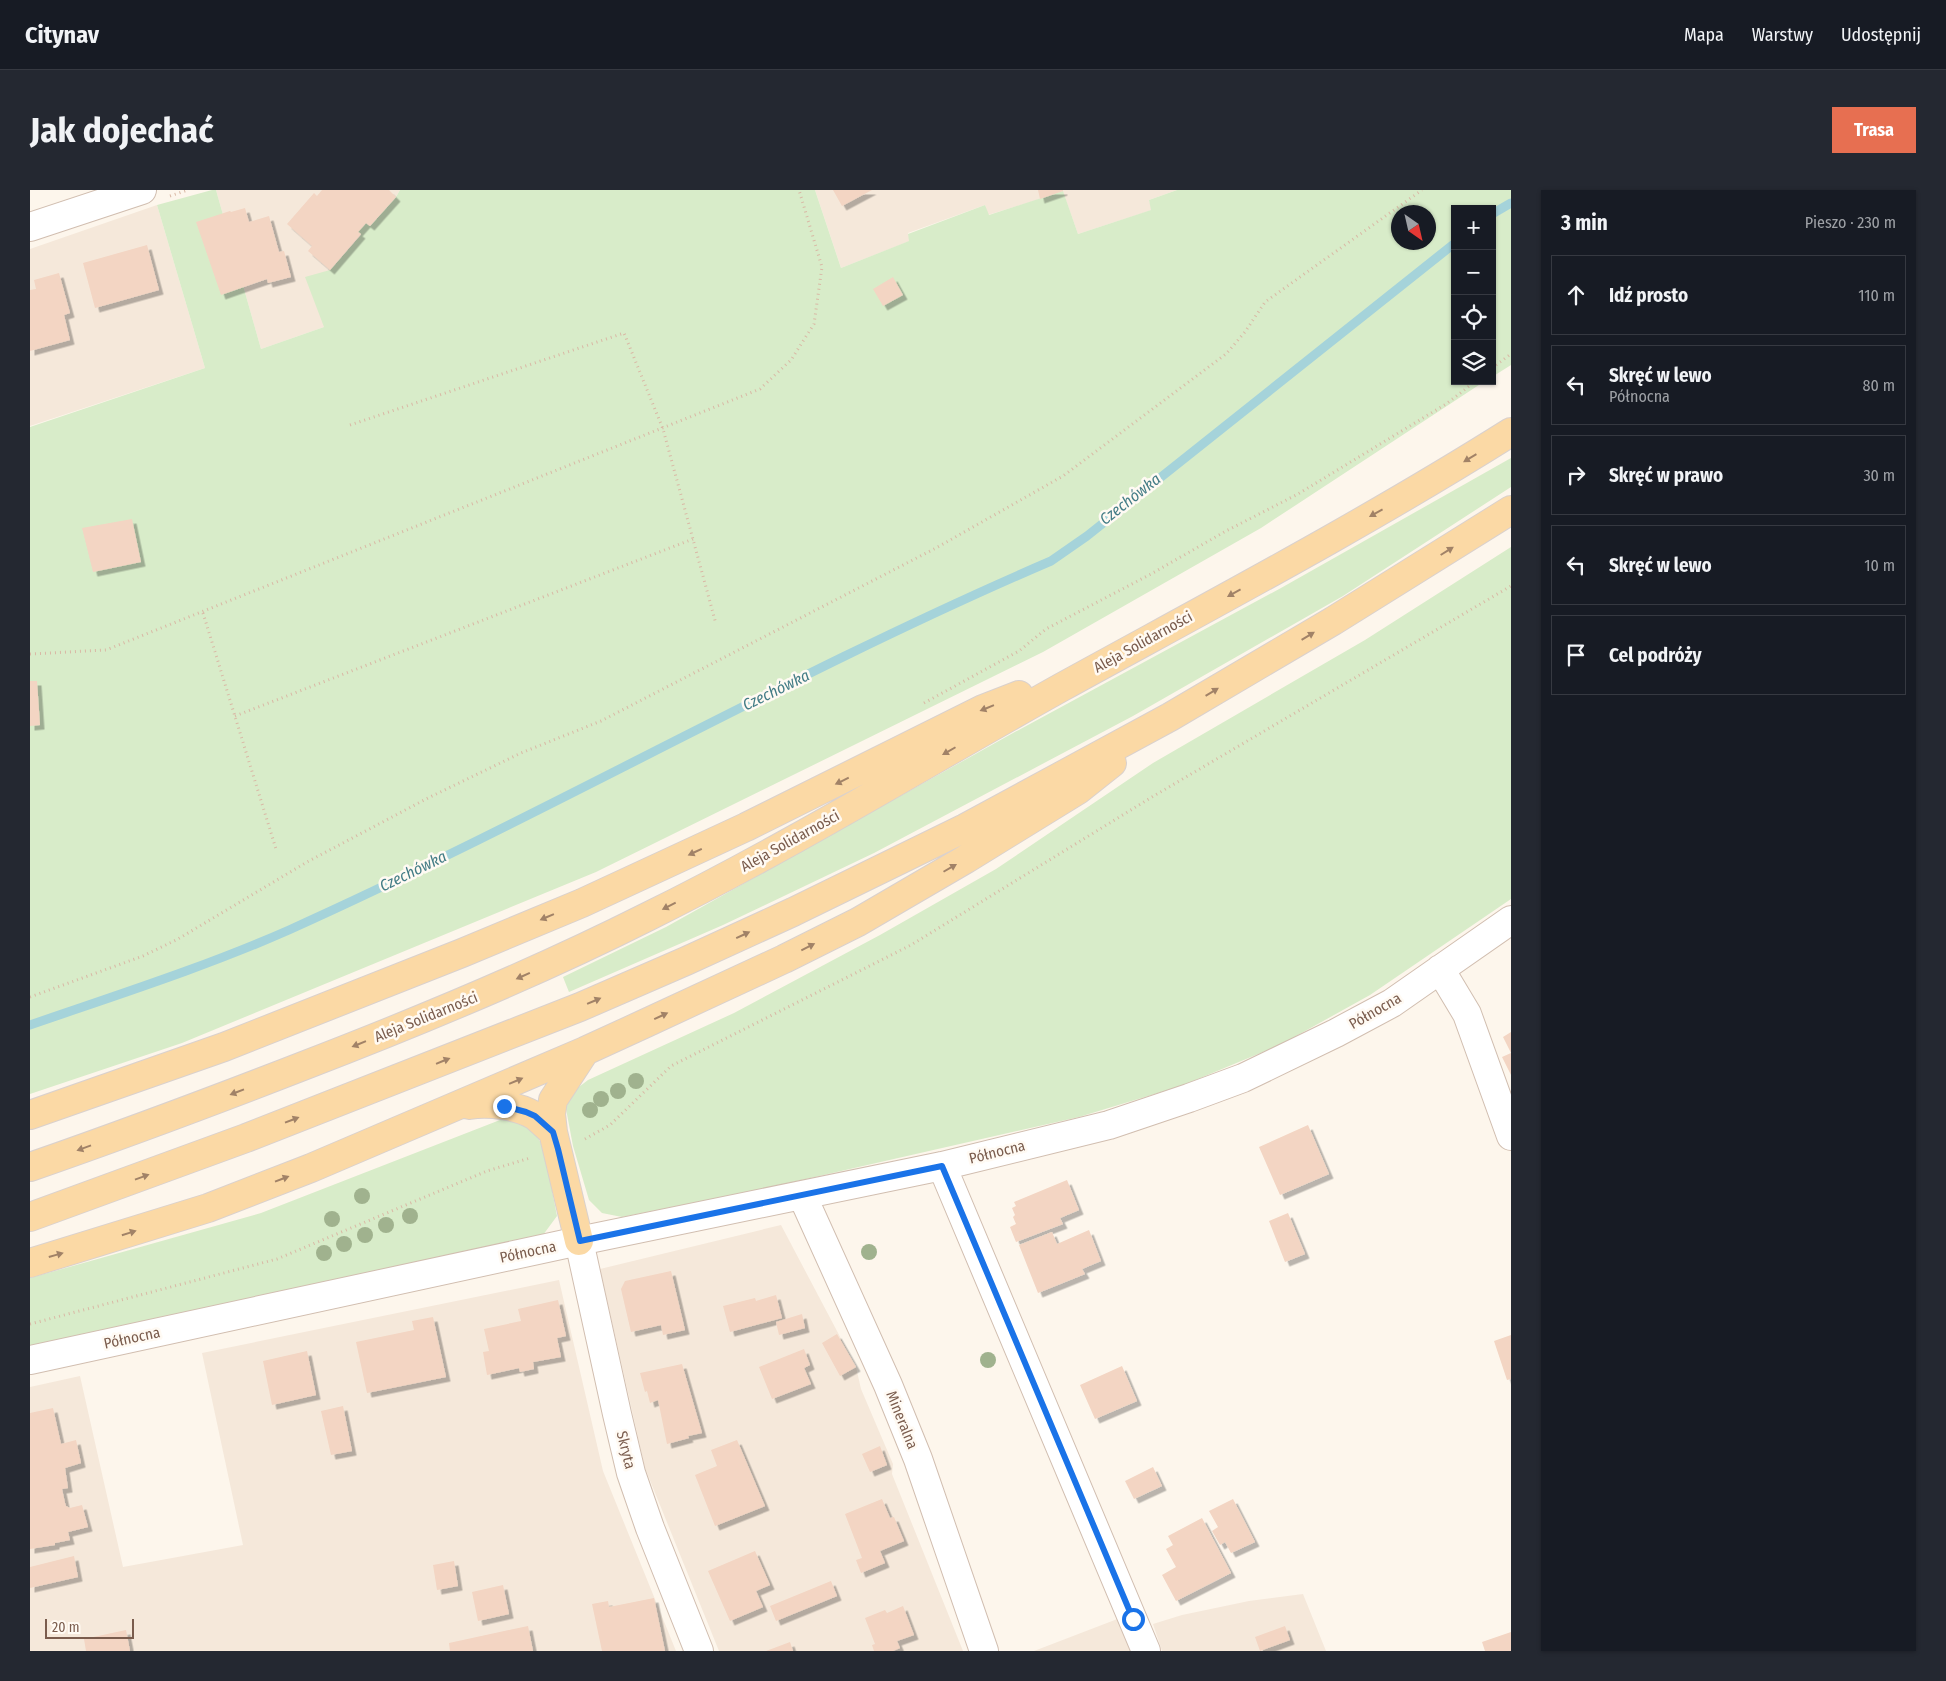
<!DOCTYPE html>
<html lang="pl">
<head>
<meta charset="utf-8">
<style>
	:root { --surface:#171b24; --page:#242831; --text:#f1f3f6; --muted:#9ea1a6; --line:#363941; --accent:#e76f51 }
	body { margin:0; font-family:"Fira Sans Condensed",sans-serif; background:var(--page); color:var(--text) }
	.controls { position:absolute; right:15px; top:15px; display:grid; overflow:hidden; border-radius:0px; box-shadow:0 1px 4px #0004 }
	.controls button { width:45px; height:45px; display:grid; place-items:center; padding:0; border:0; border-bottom:1px solid var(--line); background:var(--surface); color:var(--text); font:25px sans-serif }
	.compass { position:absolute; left:1361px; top:15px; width:45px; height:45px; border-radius:50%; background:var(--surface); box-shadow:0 1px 4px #0004; rotate:146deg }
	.scale { position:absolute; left:15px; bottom:12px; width:89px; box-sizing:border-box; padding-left:5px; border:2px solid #7a5c4d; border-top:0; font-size:14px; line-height:18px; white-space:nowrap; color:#7a5c4d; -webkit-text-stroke:4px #fffaf3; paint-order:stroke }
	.stop { position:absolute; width:15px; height:15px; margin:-11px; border:4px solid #1a73e8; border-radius:50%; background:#fff }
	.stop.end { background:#1a73e8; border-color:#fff; box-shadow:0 1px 5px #0008 }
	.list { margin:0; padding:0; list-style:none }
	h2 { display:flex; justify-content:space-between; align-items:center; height:65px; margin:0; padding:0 20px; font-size:21px }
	h2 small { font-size:16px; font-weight:400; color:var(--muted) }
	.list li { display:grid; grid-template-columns:32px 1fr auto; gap:15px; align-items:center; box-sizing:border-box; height:80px; margin:0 10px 10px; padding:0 10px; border:1px solid var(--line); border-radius:0px }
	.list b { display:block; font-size:19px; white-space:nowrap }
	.list p { margin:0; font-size:16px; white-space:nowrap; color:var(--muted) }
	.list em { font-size:16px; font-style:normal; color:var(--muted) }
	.icon { flex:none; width:28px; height:28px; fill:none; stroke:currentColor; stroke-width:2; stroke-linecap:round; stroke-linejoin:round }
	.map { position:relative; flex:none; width:1481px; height:1461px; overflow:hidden; border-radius:0px }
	header { display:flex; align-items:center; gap:30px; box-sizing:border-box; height:70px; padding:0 25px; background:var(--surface); border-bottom:1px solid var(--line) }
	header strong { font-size:24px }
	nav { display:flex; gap:28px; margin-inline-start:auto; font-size:18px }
	.intro { display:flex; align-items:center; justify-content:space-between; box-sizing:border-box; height:120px; padding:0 30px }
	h1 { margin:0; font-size:35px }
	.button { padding:12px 22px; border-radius:0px; background:var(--accent); color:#fff; font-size:18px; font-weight:700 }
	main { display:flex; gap:30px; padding:0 30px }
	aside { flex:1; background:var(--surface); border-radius:0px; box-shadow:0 1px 4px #0004 }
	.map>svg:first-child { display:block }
</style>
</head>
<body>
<header>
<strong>Citynav</strong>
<nav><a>Mapa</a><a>Warstwy</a><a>Udostępnij</a></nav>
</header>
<div class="intro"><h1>Jak dojechać</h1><a class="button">Trasa</a></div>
<main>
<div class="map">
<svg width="1481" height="1461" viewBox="0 0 1481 1461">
	<defs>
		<filter id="shadow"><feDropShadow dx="4.5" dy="4.5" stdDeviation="0" flood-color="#0004"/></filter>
	</defs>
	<rect width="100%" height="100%" fill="#fdf6ec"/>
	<path fill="#f5e8da" d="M186,0H370L366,7L300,80L294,137L231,159Z
		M785,0H1147L1119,10L1122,20L1048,44L1033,2L958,25L955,15L878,43L880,51L811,78Z
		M127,15L175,178L0,236V59Z
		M751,1035L826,1177L831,1199L863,1274L862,1284L933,1461H689L615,1278L570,1079Z
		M529,1090L573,1281L646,1461H0V1197L50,1186L93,1377L213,1355L172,1163Z
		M1273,1404L1296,1461H1132L1123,1434L1152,1425L1219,1411Z
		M1090,1428L1102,1461H1004Z"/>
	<path fill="#d8ecc9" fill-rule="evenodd" d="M182,0H186L231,159L294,137L275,87L300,80L331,45L328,42L336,33L340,36L366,7L370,0H785L811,78L879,51L878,44L955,15L959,25L1033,1L1048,44L1121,20L1119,10L1147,0H1481V175L1462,187V19H1425V191H1455L1231,338L1013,462L566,682L152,853L0,904V237L175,178L127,15ZM1368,22H1398V52H1368Z
		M1481,268V297L1313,406L1103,526L844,663L693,735L539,802L533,787L636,737L983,543L1251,398Z
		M1481,357V709L1340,805L1250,855L1151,896L1049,927L728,1000L592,1027L572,1023L559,1010L543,956L536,919L541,903L558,890L704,823L850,745L966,679L1123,573L1335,450Z
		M470,930L487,931L505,939L515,964L527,1026L513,1045L375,1078L165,1120L0,1157V1088L231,1023Z"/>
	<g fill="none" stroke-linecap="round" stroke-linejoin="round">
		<path stroke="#a5d3da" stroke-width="9" d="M1462,24L1481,13
			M0,835C87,805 175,777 259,740C517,624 762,482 1021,371L1057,346L1425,53"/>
	</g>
	<path fill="#f3d5c3" filter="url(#shadow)" d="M292,0H359L366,7L340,36L336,33L328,42L331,44L300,80L278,61L282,56L257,34L284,3L287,6Z
		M803,0H842L812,16Z
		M1008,0H1033V1L1010,9Z
		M215,18L219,32L239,26L249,62L254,61L261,87L238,93L237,89L191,105L166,32L200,21L201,22Z
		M117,55L129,100L65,118L53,73Z
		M29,83L40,123L34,125L40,150L0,161V100L6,99L4,90Z
		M863,87L873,105L853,116L843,99Z
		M102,329L111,372L63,382L52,338Z
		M0,491H7L10,535L0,536Z
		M1481,842V885L1472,867L1481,863L1473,847Z
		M1278,935L1299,984L1250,1005L1229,957Z
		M1037,990L1049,1020L1030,1028L1033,1034L986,1052L980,1037L986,1034L983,1027L985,1025L982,1018L986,1016L984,1012Z
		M1258,1023L1275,1064L1255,1072L1239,1031Z
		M1059,1040L1071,1071L1052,1079L1055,1084L1008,1103L989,1055L1022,1042L1027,1054Z
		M641,1081L655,1140L633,1145L631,1135L601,1142L591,1099L595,1091Z
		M746,1105L752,1128L700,1142L693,1116L725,1108L726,1111Z
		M528,1110L536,1146L527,1148L531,1167L503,1172L504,1179L490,1182L489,1178L457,1185L453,1162L459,1161L454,1139L491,1131L488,1119Z
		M772,1124L775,1138L749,1145L746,1132Z
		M403,1127L416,1187L337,1203L326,1152L384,1140L382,1131Z
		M807,1144L826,1177L810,1186L792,1153Z
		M1481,1145V1189L1477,1190L1464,1151Z
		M774,1159L780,1175L774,1178L781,1194L742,1209L729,1177Z
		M277,1161L286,1205L242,1215L233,1171Z
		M652,1174L672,1243L658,1246L659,1248L637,1254L628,1210L620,1213L617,1201L615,1202L610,1183Z
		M1092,1176L1107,1211L1065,1229L1050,1195Z
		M313,1216L322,1261L301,1265L291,1221Z
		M23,1218L31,1254L46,1250L51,1273L35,1278L38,1298L32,1299L35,1313L36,1316L40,1318L52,1315L58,1337L38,1342L40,1350L25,1353V1355L0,1359V1223Z
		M707,1250L735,1316L685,1336L665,1285L687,1276L681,1260Z
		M850,1256L857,1275L840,1282L832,1264Z
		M1123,1277L1132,1296L1104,1309L1095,1291Z
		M852,1309L860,1328L864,1327L874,1351L850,1361L855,1373L831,1383L826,1370L832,1368L815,1324Z
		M1203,1309L1225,1352L1201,1363L1195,1352L1190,1355L1182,1341L1188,1337L1179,1321Z
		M1172,1328L1201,1383L1146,1411L1132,1385L1146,1377L1136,1359L1143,1355L1138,1346Z
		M725,1361L740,1395L726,1401L733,1417L700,1431L678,1381Z
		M44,1366L48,1387L0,1398V1377Z
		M424,1371L428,1396L407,1400L403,1375Z
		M801,1391L807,1406L746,1431L740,1416Z
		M473,1395L479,1424L448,1431L442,1402Z
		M624,1408L635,1461H572L562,1414L578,1411L579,1417Z
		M873,1416L884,1445L867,1451L870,1458L863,1461H844L842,1455L845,1454L835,1428L855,1420L857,1423Z
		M498,1436L503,1461H420L419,1453Z
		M1255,1436L1260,1450L1230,1461L1225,1447Z
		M96,1440L100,1461H56L54,1449Z
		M1481,1442V1461H1455L1452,1452Z
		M760,1452L763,1461H736Z"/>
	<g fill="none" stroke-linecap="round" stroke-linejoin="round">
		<defs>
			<path id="minor" d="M0,37L112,0
				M1410,779L1437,824L1481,946
				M912,976L1116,1461
				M772,1005L858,1195L888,1269L954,1461
				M549,1051L587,1224L601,1283L620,1338L669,1461
				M0,1170L549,1051L912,976L1079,935L1159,908L1213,888L1306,843L1362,813L1481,730"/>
			<path id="major" d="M439,915C458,912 488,915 505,926C511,931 517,937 523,942
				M0,925L194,857L432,763L552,713L716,637L953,519L989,505
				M0,977C92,945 183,911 273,876C390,831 506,783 617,727C759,657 894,574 1032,497C1183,414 1335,334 1481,242
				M0,1027L216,948L550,817L656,771L763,722L935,638L1140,527L1303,431L1481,320
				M549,1051L523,942L521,924L523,910L555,861
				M0,1073L178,1018L281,978L555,861L616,833L754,769L828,732L936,669L1048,600L1082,573"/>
		</defs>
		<use href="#minor" stroke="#d1beb0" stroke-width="30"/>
		<use href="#major" stroke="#dad1cd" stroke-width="30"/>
		<path stroke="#d9b8a5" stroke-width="3" stroke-dasharray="1 4" stroke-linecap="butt" d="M140,6L158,0
			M1462,178L1481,164
			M320,235L594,143L633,239L686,434
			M173,423L246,659
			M0,464L76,460L730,199L761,170L784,134L792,77L769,0
			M894,513L989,461L1016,439L1121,384L1196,341L1268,304L1416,214L1446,191
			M205,526L663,349
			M0,807L113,766L148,749L277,672L398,608L491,563L571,531L906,358L1033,286L1196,164L1215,142L1235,112L1392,0
			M555,949L580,935L641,876L881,755L1122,607L1481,396
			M0,1134L247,1069L457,981L500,968"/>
		<use href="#minor" stroke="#fff" stroke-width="28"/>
		<use href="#major" stroke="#fbd9a5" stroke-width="28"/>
	</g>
	<g fill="#a0b28e">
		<circle cx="606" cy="891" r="8"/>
		<circle cx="588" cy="901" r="8"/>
		<circle cx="571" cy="909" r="8"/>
		<circle cx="560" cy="920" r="8"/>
		<circle cx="332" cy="1006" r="8"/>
		<circle cx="380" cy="1026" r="8"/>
		<circle cx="302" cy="1029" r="8"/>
		<circle cx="356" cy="1035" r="8"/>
		<circle cx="335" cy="1045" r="8"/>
		<circle cx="314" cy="1054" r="8"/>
		<circle cx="839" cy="1062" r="8"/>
		<circle cx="294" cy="1063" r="8"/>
		<circle cx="958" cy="1170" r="8"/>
	</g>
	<defs><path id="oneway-solid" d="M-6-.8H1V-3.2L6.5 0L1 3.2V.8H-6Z" transform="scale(1.25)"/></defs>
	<g fill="#a18267">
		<use href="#oneway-solid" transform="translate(1440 268) rotate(149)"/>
		<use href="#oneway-solid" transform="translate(1346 323) rotate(151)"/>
		<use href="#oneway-solid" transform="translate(1417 361) rotate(-32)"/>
		<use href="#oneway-solid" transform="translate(1204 403) rotate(151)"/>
		<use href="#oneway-solid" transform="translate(1278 446) rotate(-31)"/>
		<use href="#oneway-solid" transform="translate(1182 502) rotate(-31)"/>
		<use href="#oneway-solid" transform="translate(957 518) rotate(158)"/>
		<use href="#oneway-solid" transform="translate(919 561) rotate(150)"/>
		<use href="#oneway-solid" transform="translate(812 591) rotate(154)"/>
		<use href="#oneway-solid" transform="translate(665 662) rotate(155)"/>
		<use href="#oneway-solid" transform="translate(920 678) rotate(-30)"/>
		<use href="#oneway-solid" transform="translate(639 716) rotate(153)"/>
		<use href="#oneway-solid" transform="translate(517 727) rotate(157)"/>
		<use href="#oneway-solid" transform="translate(713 745) rotate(-25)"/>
		<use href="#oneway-solid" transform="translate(778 757) rotate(-27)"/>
		<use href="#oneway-solid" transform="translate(493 786) rotate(156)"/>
		<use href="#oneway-solid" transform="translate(564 811) rotate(-23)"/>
		<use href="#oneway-solid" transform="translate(631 826) rotate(-25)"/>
		<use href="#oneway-solid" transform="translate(329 854) rotate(158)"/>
		<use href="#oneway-solid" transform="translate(413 871) rotate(-22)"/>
		<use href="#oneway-solid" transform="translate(486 891) rotate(-23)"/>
		<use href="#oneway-solid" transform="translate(207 902) rotate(159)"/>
		<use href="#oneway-solid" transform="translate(262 930) rotate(-21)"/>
		<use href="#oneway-solid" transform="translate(54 958) rotate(160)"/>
		<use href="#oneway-solid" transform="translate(112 987) rotate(-20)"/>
		<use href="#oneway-solid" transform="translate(252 989) rotate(-21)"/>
		<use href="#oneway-solid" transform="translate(99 1043) rotate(-18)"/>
		<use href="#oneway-solid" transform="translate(26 1065) rotate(-16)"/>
	</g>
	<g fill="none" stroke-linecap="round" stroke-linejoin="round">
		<path stroke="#1a73e8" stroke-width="6" d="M474,916L496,922L505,926L523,942L528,959L550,1051L912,976L1103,1429"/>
	</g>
	<g text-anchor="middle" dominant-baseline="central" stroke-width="5" stroke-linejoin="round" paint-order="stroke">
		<g font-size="15" fill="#7a5c4d" stroke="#fffaf3">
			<text transform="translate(1113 452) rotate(-29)">Aleja Solidarności</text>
			<text transform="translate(760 651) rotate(-29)">Aleja Solidarności</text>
			<text transform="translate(1345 821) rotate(-30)">Północna</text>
			<text transform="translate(396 827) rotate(-22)">Aleja Solidarności</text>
			<text transform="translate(967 962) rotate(-14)">Północna</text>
			<text transform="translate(498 1062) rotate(-12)">Północna</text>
			<text transform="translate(102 1148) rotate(-12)">Północna</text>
			<text transform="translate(872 1230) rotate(68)">Mineralna</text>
			<text transform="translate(596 1260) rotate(76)">Skryta</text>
		</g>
		<g font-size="16" font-style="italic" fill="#437c86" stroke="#fffaf3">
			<text transform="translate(1100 309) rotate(-38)">Czechówka</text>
			<text transform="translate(746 500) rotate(-26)">Czechówka</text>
			<text transform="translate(383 681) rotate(-26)">Czechówka</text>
		</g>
	</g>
</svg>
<div class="controls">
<button>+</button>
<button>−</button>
<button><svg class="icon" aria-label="locate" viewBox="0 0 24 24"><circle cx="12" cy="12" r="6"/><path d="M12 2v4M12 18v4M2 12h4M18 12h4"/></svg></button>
<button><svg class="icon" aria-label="layers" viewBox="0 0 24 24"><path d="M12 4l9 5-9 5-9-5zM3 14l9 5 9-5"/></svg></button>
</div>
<svg class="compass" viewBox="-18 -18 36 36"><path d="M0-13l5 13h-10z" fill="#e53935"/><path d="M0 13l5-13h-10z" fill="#9ea1a6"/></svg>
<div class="scale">20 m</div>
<div class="stop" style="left:1103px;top:1429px"></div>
<div class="stop end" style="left:474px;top:916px"></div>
</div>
<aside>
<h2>3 min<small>Pieszo · 230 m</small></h2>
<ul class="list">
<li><svg class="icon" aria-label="ahead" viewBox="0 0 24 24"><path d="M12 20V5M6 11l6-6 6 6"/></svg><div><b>Idź prosto</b></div><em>110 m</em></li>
<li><svg class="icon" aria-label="left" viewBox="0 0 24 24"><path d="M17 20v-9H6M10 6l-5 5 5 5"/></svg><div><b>Skręć w lewo</b><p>Północna</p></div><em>80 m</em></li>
<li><svg class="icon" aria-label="right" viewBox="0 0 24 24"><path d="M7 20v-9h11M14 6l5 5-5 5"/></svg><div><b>Skręć w prawo</b></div><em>30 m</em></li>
<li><svg class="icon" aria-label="left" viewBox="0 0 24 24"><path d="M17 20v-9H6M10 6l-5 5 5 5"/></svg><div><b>Skręć w lewo</b></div><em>10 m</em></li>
<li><svg class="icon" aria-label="arrive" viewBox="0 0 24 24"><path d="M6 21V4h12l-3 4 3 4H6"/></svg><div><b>Cel podróży</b></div></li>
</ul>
</aside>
</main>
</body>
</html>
